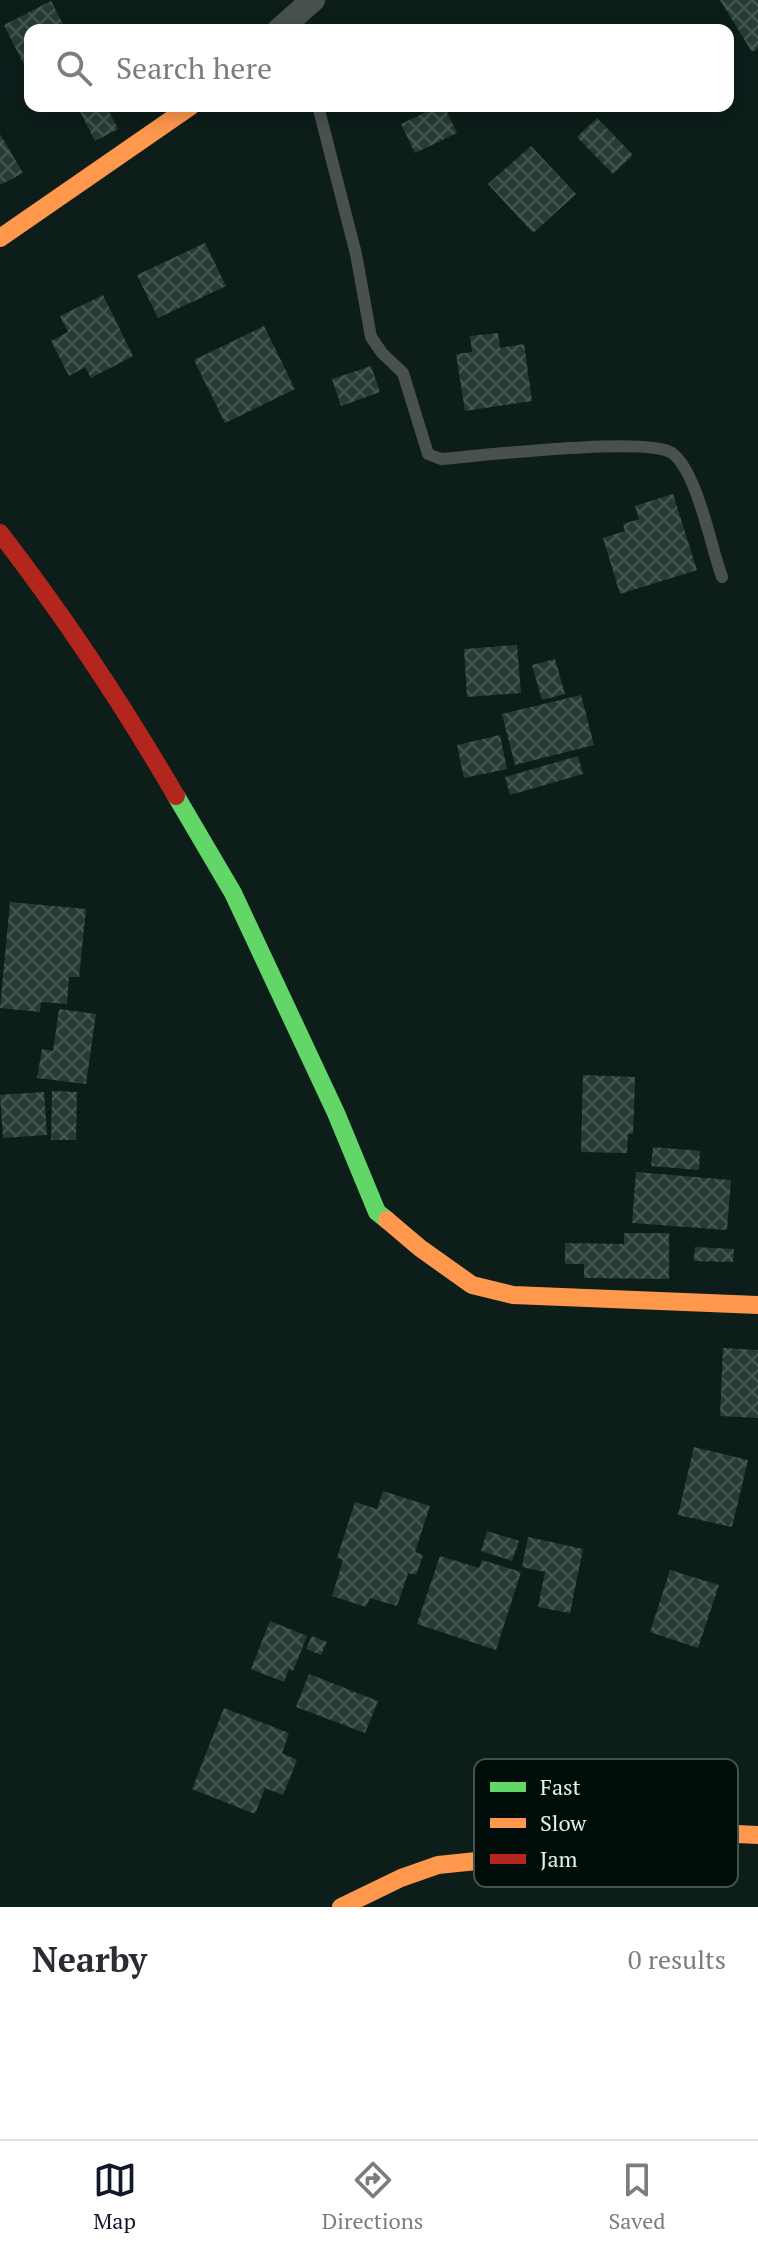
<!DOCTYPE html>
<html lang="en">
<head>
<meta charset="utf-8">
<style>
	:root { --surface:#fff; --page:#f7f7f7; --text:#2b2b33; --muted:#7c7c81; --line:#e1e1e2; --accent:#111827 }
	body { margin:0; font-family:"PT Serif",serif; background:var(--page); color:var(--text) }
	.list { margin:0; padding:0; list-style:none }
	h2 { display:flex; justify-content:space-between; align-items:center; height:104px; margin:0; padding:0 32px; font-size:34px }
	h2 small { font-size:26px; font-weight:400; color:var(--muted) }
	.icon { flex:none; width:44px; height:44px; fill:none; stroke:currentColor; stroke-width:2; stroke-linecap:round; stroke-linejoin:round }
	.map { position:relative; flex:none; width:758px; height:1907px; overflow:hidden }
	.search { position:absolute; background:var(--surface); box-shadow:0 4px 20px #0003; left:24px; right:24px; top:24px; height:88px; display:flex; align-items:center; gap:20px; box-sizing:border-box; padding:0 28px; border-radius:16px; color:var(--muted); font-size:30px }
	.sheet { height:232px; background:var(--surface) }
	nav { display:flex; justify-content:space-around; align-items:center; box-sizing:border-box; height:112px; border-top:2px solid var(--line); background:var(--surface); font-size:22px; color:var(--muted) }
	nav a { display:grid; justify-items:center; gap:4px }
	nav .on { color:var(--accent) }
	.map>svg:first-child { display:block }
</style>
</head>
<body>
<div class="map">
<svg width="758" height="1907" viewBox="0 0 758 1907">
	<defs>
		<pattern id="building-cross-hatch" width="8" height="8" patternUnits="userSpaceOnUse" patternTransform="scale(2)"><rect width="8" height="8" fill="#283c34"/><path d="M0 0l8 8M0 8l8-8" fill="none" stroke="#475952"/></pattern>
	</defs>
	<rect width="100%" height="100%" fill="#0c1d1a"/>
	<path fill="url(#building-cross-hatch)" d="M720,0H758V48L752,52Z
		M51,1L66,30H30V77L4,25Z
		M77,106H106L118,129L95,141Z
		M439,106H444L457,133L415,153L401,124Z
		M597,118L633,155L613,174L577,137Z
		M0,134L23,173L0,185Z
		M531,146L576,194L533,233L488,184Z
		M205,243L226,286L158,318L137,275Z
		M103,295L133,356L91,378L85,367L69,376L51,341L68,332L60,316Z
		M264,326L295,389L225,423L194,360Z
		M498,333L500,348L524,344L532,401L465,411L456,354L472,352L470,336Z
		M371,366L380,392L341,406L332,379Z
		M673,494L697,570L620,594L603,538L625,531L623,524L639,519L635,506Z
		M517,645L521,693L467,697L464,649Z
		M555,659L565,694L542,700L532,665Z
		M581,695L594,745L515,765L502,714Z
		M500,735L507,769L464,778L457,745Z
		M578,756L583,774L510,795L505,777Z
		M10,902L86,909L79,977H69L67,1004L41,1002L40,1012L0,1008Z
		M59,1009L96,1014L86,1084L37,1078L42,1049L53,1051Z
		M583,1075L635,1077L633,1134H628L627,1153L581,1152Z
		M52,1091L77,1092L76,1140H51Z
		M44,1092L47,1135L3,1138L0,1095Z
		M653,1147L700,1151L699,1170L651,1166Z
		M636,1172L731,1180L727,1230L632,1223Z
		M624,1233H669V1279L584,1278V1264H565V1243L624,1244Z
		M695,1247L734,1249L733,1262L694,1261Z
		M723,1348L758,1350V1418L720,1416Z
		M694,1447L748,1460L732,1527L678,1515Z
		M383,1491L430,1506L415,1552L423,1555L416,1575L408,1573L397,1606L370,1598L366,1607L332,1596L343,1560L337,1558L355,1502L377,1509Z
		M487,1531L519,1541L512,1561L481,1551Z
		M528,1537L583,1549L570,1613L538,1607L545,1572L522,1567Z
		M440,1556L479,1568L482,1560L521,1572L496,1650L417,1624Z
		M670,1570L719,1585L698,1648L650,1632Z
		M270,1621L307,1636L293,1671L289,1669L284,1682L251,1669Z
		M312,1636L327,1642L321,1655L306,1649Z
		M309,1674L378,1701L365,1733L296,1707Z
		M224,1708L289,1733L282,1753L297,1760L283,1795L265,1788L255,1814L192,1789Z"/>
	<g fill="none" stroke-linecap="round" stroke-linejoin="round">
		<path stroke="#485050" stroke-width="12" d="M318,106L356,254L371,337L382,353L403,373L428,454L441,459C479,456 647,436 672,453C697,471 711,547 722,577"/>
		<path stroke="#485050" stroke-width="24" d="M279,30L313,0"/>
		<path stroke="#63d668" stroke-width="18" d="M176,796L233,893L336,1113L377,1212L387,1220"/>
		<path stroke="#ff974d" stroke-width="18" d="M0,238L191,106
			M387,1220L420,1248L472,1285L513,1295L758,1305
			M341,1907L401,1878L438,1865L496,1859L586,1862L652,1856L737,1834L758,1835"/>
		<path stroke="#b3261e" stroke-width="18" d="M0,533C64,616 123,705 176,796"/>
	</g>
	<rect x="474" y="1759" width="264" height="128" rx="12" fill="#000c08" stroke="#42524d" stroke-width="2"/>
	<rect x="490" y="1782" width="36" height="10" fill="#63d668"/>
	<rect x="490" y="1818" width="36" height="10" fill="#ff974d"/>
	<rect x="490" y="1854" width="36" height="10" fill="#b3261e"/>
	<g font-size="22" fill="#ddf4ed">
		<text x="540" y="1795">Fast</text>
		<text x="540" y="1831">Slow</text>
		<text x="540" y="1867">Jam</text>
	</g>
</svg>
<div class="search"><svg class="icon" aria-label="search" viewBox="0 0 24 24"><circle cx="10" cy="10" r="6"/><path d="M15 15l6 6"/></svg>Search here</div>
</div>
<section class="sheet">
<h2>Nearby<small>0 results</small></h2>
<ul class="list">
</ul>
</section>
<nav>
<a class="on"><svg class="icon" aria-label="map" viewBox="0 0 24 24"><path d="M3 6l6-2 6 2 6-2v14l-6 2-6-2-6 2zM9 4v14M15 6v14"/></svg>Map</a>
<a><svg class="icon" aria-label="directions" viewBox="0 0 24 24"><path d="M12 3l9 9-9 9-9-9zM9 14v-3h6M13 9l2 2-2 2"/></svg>Directions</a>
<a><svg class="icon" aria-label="saved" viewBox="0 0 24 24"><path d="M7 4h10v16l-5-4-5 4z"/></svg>Saved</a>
</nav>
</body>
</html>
